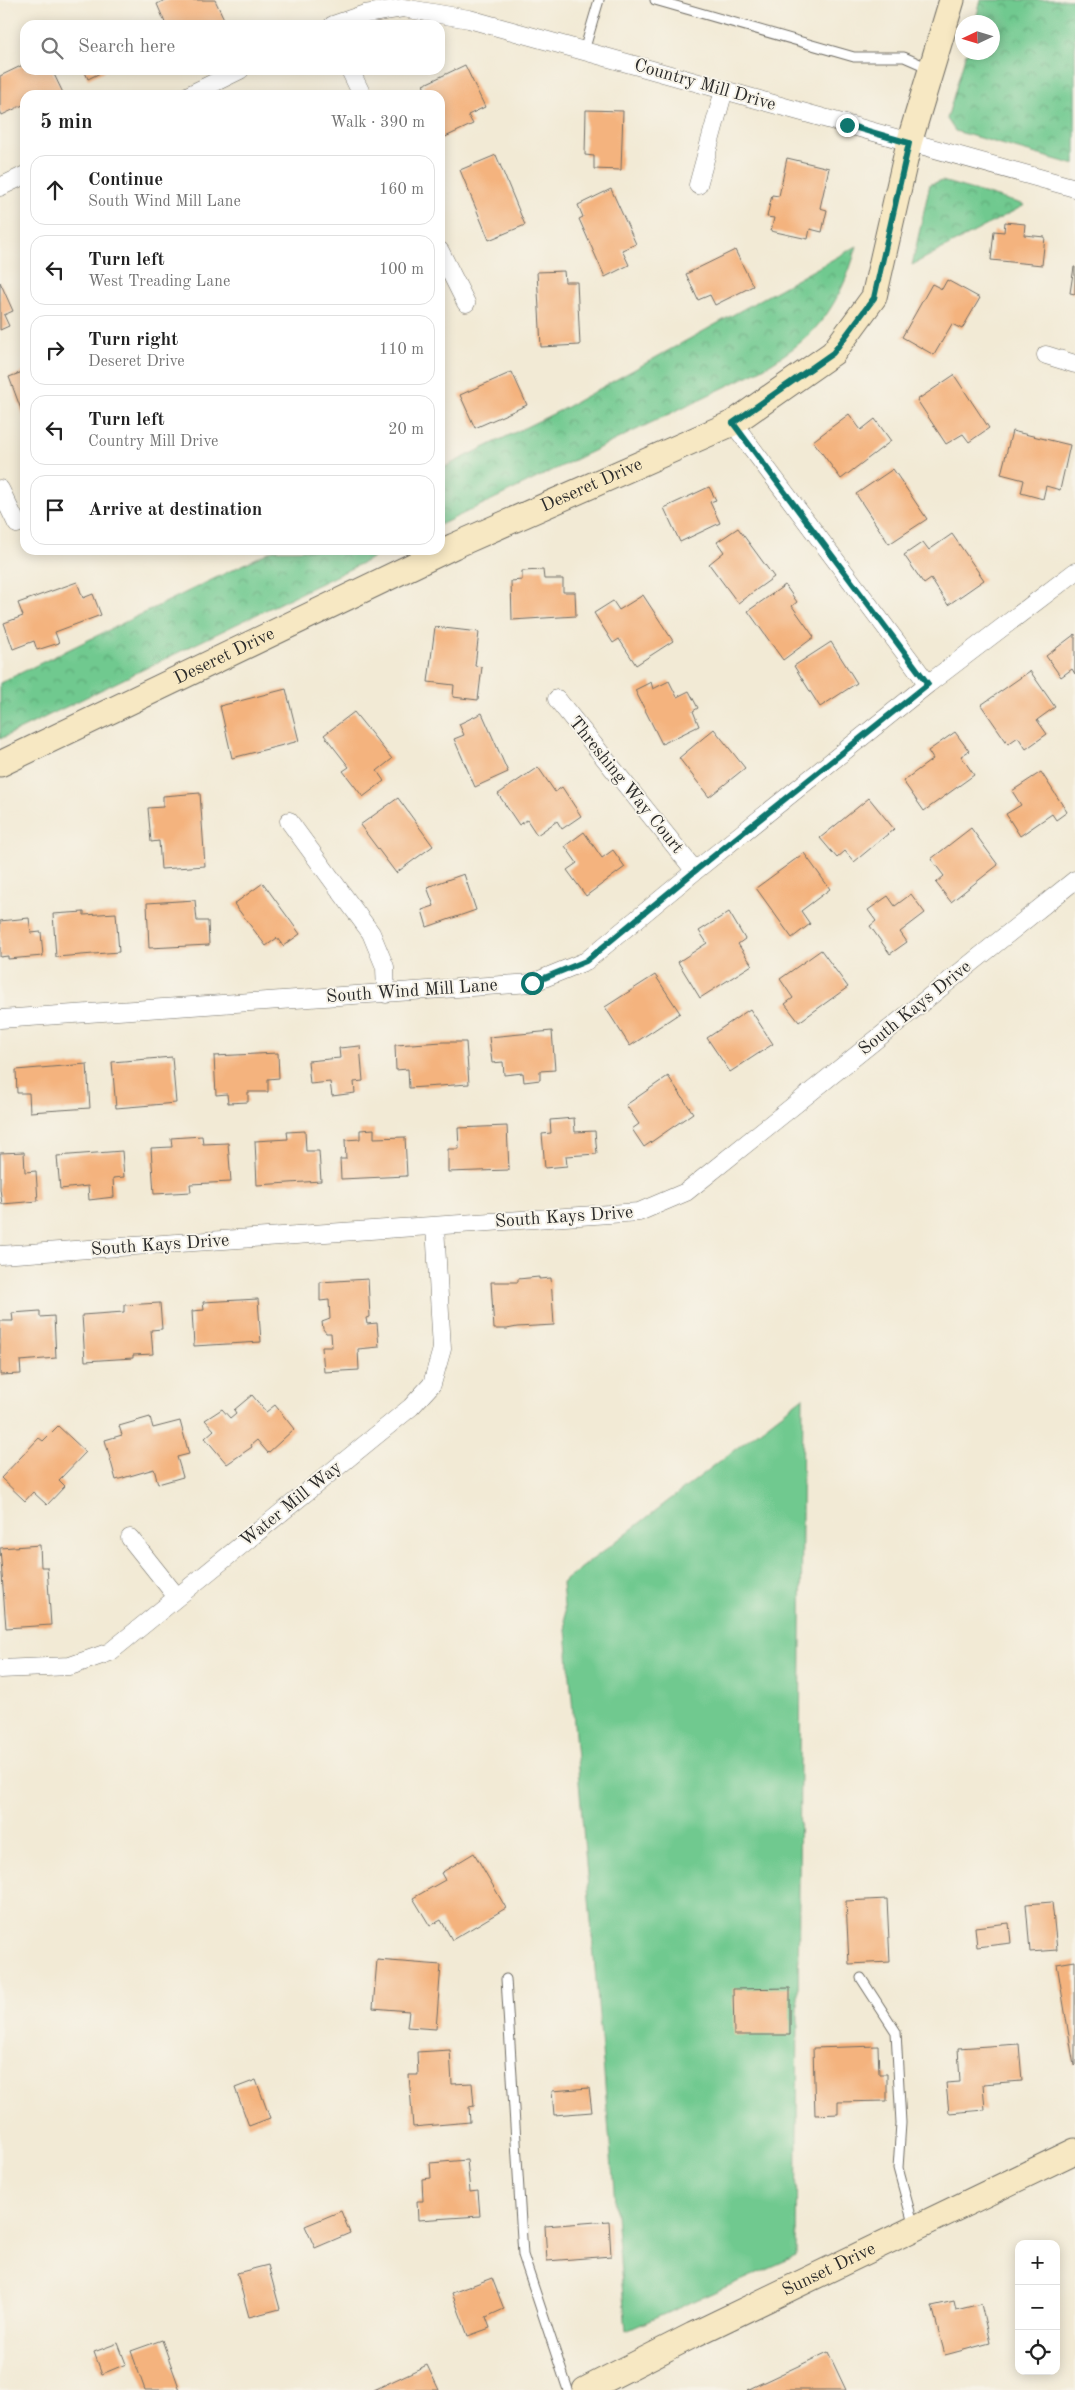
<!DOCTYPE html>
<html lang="en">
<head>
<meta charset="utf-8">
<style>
	:root { --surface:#fff; --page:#f6f6f6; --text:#222; --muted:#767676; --line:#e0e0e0 }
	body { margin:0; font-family:"Old Standard TT",serif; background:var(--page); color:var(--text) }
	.controls { position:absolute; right:15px; bottom:15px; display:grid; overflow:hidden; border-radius:10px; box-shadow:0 2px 12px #0003 }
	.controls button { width:45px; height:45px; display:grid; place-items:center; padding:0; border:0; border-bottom:1px solid var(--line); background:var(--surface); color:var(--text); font:25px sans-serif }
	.compass { position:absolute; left:955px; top:15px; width:45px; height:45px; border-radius:50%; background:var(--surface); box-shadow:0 2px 12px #0003; rotate:266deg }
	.stop { position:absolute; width:15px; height:15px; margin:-11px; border:4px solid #0f766e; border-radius:50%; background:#fff }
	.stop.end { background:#0f766e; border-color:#fff; box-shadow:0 1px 5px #0008 }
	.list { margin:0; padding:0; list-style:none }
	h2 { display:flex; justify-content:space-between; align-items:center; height:65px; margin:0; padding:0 20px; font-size:21px }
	h2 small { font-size:16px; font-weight:400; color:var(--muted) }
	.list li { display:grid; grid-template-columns:32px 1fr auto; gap:15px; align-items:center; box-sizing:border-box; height:70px; margin:0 10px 10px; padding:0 10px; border:1px solid var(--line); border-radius:15px }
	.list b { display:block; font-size:19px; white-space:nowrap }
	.list p { margin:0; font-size:16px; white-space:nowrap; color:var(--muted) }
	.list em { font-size:16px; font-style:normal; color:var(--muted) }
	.icon { flex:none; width:28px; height:28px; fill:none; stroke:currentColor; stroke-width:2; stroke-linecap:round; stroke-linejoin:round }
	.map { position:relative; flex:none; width:1075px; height:2390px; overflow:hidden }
	.search { position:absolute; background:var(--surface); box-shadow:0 2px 12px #0003; left:20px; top:20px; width:425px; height:55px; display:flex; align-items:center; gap:12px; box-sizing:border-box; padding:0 18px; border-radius:15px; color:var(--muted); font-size:19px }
	.panel { position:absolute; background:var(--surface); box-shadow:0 2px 12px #0003; left:20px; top:90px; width:425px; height:465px; border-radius:15px }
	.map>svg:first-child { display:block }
</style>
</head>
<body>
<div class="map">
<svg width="1075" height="2390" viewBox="0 0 1075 2390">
	<defs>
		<pattern id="park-crowns" width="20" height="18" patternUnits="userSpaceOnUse" patternTransform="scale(1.25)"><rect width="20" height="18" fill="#70c98f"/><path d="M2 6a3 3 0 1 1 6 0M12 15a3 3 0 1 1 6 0" fill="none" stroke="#5ca375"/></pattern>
	</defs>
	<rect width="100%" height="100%" fill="#f7f3e8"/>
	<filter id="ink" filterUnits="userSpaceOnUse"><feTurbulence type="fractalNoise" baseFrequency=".02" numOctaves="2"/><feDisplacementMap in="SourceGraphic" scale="10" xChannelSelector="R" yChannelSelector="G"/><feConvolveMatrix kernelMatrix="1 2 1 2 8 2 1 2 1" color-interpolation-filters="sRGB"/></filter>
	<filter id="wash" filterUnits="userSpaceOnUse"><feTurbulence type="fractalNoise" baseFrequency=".0096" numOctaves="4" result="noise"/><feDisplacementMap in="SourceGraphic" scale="20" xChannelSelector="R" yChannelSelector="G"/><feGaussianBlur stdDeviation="1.12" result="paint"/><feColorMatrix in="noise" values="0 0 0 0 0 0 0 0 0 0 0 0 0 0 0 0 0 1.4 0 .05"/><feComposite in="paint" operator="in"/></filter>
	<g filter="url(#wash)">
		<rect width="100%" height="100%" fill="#f2ead5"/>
		<path fill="#70c98f" stroke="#4e7a5d" d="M803,1397L796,2256L626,2331L562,1583Z"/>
		<path fill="url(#park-crowns)" stroke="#4e7a5d" d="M981,0H1075V165L955,131L947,119L966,53L992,52V22H975Z
			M942,181L1025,205L912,265L930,184Z
			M857,246C839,309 815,339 758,371L440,525V469L563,409Z
			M273,550H389L0,739V683Z"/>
		<g id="blocks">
			<path fill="#f4b37e" d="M165,0H215L225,21L216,25H166L157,4Z
				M25,64V70H52L64,95H25V104L2,115L0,110V76Z
				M465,65L485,107L468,115L473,124L441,139L440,95H428L423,85Z
				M84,70H106L88,79Z
				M586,110L623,111L621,170L594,169V156L585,155Z
				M496,155L525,225L489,240L460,170Z
				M787,158L829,168L820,208L827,210L822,232L810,229L808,239L771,231L774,218L767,217L772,195L779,196Z
				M611,189L636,244L622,250L629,265L605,277L579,219L583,217L578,205Z
				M1005,222L1025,224L1024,235L1045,237L1042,265L991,260L994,231L1004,232Z
				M735,250L753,286L715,305L710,295L698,300L686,274Z
				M1074,267H1075V294L1070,293Z
				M564,271L565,282H577L580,345L541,347L537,272Z
				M947,280L980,298L962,329L952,324L934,355L902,337L932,284L942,289Z
				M0,282L13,311L4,315L9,326L0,330Z
				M25,371V420L9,377Z
				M512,372L527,405L475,428L460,395Z
				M954,375L989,428L969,442L963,434L946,444L917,400Z
				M849,414L861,430L875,419L891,441L841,479L813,441Z
				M1012,431L1070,445L1060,490L1046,486L1043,499L1021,493L1024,480L1001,474Z
				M893,469L927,519L889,544L856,494Z
				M709,487L716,500L710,502L720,523L680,542L664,508Z
				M738,528L774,577L738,603L709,564L724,552L717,542Z
				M952,534L984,580L948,605L931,579L924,584L904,555L923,542L929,550Z
				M543,570L544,579H563V592H575L576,616L512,620L511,581L522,580V571Z
				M77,582L83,598L93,594L101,615L55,632L59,643L37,650L34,641L13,649L4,623L23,616L18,603Z
				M785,585L797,602L792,606L814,637L783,660L748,611Z
				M643,595L673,641L636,665L619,639L613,643L594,613L613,601L619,610Z
				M435,627L479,632L475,666L482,667L478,700L453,697L454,685L428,682Z
				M1075,634V674L1072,669L1061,677L1046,656Z
				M831,642L857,683L820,707L794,666Z
				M1030,671L1055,707L1037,720L1047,734L1026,749L1018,737L1008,744L981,705Z
				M669,681L677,697L689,691L698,708L693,711L699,726L662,744L635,690L651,682L653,689Z
				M286,689L299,741L232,758L220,706Z
				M354,712L392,759L377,771L384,781L363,797L343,771L349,767L324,735Z
				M482,713L508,772L475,787L454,739L464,735L459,724Z
				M714,729L745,768L709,797L679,758Z
				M955,732L969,751L961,756L974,775L924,811L903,781L933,759L928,751Z
				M538,767L555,792L562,787L581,816L562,829L557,821L537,835L527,820L519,825L498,794Z
				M1041,772L1067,812L1056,820L1052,814L1020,836L1006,814L1021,805L1012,791Z
				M200,793L205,866L161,869L159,841L151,842L148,808L163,807V796Z
				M398,798L433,846L396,873L360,825Z
				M869,798L894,829L854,862L845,851L837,858L820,838Z
				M971,828L998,865L951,902L936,883L944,876L931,859Z
				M584,832L602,858L613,850L625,867L586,896L567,870L577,863L565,846Z
				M804,853L830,889L801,911L810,924L792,938L756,888Z
				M464,874L476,910L427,927L422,910L434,906L427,887Z
				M263,883L300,934L283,946L277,938L266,946L234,904Z
				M911,894L925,913L900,932L907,942L890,954L870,926L876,921L868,910L888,896L895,906Z
				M195,900L197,921H208L209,945L149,948L147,903Z
				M84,912V915L116,913L119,952L56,957L53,914Z
				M729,912L745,939L738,944L752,965L700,998L678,962L707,943L699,931Z
				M29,918L31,933L41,932L43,956L8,959V956L0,957V921Z
				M821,950L848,987L799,1022L785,1004L793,998L780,979Z
				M655,975L680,1013L630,1046L605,1007Z
				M750,1009L773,1044L730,1072L707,1038Z
				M552,1031L555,1070L540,1071V1080L524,1082L523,1073L504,1075L503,1062L492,1063L489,1037Z
				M443,1042H466L469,1084L409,1088L408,1069L396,1070L395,1045Z
				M360,1046L363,1081L354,1082L355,1093L332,1096L330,1082L310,1084L308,1061L340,1058L339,1048Z
				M278,1053L279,1078L268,1079V1092H248V1102L228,1103L227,1094L216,1095L214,1056Z
				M172,1057L176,1103L116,1108L112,1062Z
				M87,1064L90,1108L30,1112L29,1093H17L16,1070Z
				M668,1076L693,1113L644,1147L632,1129L639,1124L626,1105Z
				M574,1118L575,1132L595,1131L597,1154L566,1156L567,1166L545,1168L542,1134L551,1133L550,1120Z
				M507,1126L509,1170L448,1172V1149H459L458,1128Z
				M374,1129V1138L405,1137L407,1176L341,1179L340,1159H346L345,1140L360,1139V1130Z
				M305,1131L306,1151H319L321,1181L257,1185L255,1141L288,1139L287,1132Z
				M202,1136L203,1144L228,1143L231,1182L190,1184L191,1192L154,1194L151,1148L172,1147L171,1138Z
				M122,1151L124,1177L113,1178L114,1197L89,1200L88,1186L60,1189L57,1156Z
				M24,1152L25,1172L36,1171L38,1201L2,1204L0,1189V1153Z
				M539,1277V1279L551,1278L554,1325L517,1327L507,1329H494L491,1282H518V1279Z
				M368,1279L370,1317L366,1318L367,1324L377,1323L379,1347L358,1349L359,1370L324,1372L322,1347H332L331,1333H326L323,1329L322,1322L330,1319L329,1300L320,1301V1282Z
				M258,1299L261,1342L194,1346L192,1311L204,1310L203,1302Z
				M160,1303L162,1329L151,1330L153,1354L133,1355V1358L85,1361L82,1315L124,1312V1305Z
				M40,1311V1317L54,1316L56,1358L20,1361L21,1374L0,1375V1321H13L12,1313Z
				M252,1395L266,1412L275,1405L294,1429L268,1453L257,1440L251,1445L252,1447L227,1464L205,1438L214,1430L205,1420L222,1409L230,1418L236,1413L234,1410Z
				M150,1417L153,1428L180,1421L189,1454L177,1457L183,1477L158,1484L154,1469L116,1480L105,1440L122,1435L119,1426Z
				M58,1426L86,1452L59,1480L65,1486L47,1505L33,1492L25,1501L1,1478L39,1438L43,1441Z
				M40,1545L41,1567H47L51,1625L6,1628L0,1548Z
				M474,1853L506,1908L452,1940L441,1920L430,1926L413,1898L445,1880L441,1873Z
				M887,1899L890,1962L849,1964L846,1901Z
				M1052,1902L1057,1950L1030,1952L1026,1904Z
				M1009,1923L1011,1943L977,1947L975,1927Z
				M377,1960L441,1965L436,2029L407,2027L409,2011L373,2008Z
				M1075,1961V2065L1074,2066L1057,1964Z
				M790,1988V2035H734L733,1989Z
				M1019,2044L1022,2081L983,2084L985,2110L949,2113L946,2083L960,2082L958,2048Z
				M878,2046L879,2074H887V2101L838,2102V2114L815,2115L813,2048Z
				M450,2050L452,2084L472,2083L474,2106L469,2107L470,2122L413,2127L409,2075H418L417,2052Z
				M256,2080L270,2118L249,2126L235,2088Z
				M589,2088L592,2112L554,2115L552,2091Z
				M467,2160L470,2192L478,2191L480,2216L418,2220L417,2201H423L422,2179L431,2178L430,2163Z
				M341,2211L350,2233L315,2248L305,2226Z
				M609,2221L611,2256L547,2261L545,2226Z
				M268,2265L280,2309L249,2317L237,2273Z
				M492,2278L504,2309L486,2317L490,2328L468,2336L452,2293Z
				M954,2301L956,2310L981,2304L990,2343L945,2355L932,2306Z
				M162,2340L180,2390H145L131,2351Z
				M118,2343L126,2364L102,2374L94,2352Z
				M828,2352L846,2390H747Z
				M427,2365L439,2390H374Z"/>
		</g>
	</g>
	<g filter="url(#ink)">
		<use href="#blocks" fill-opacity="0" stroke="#716e66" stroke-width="1"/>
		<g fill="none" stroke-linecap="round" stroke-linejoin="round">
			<defs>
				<path id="lane" d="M655,0L854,57H904L929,68
					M584,51L599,0
					M861,1978L896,2032L901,2123L898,2168L914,2227
					M506,1979L523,2255L568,2390"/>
				<path id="street" d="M333,25L365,14L403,8L469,19L1075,188
					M350,70L362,95
					M189,95L240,70
					M698,185L724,90
					M0,187L25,175
					M440,251L466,303
					M1046,355L1075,364
					M733,423L928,684
					M0,489L17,524
					M557,699L695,871
					M289,821L371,933L385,967L386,994
					M0,1019L532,983L586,961L695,871L928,684L1075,572
					M0,1255L639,1212L686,1192L1075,880
					M130,1538L177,1597
					M0,1669L70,1666L110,1652L411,1407L432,1384L442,1349L435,1226"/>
				<g id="secondary">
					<path id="s1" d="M0,764L454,546L733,423L833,353L874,297L909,143L952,0"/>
					<path id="s2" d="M585,2390L693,2335L1075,2151"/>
				</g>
			</defs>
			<use href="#lane" stroke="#716e66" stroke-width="11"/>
			<use href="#street" stroke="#716e66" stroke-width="19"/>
			<use href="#secondary" stroke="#716e66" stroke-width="27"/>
			<use href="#lane" stroke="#fff" stroke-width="9"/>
			<use href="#street" stroke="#fff" stroke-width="18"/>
			<use href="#secondary" stroke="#f7e8c3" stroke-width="25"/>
		</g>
	</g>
	<g fill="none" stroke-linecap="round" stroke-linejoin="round" filter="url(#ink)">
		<path stroke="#0f766e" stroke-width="6" d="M532,983L586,961L695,871L928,684L733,423L833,353L874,298L909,143L847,125"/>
	</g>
	<g text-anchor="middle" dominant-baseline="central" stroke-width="4" stroke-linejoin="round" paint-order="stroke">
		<g font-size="18" fill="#2b2b2b" stroke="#f7f3e8">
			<text transform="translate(705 85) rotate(16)">Country Mill Drive</text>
			<text stroke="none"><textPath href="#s1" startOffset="654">Deseret Drive</textPath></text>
			<text stroke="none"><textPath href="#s1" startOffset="249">Deseret Drive</textPath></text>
			<text transform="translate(626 785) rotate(51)">Threshing Way Court</text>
			<text transform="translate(412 991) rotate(-4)">South Wind Mill Lane</text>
			<text transform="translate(915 1008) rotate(-39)">South Kays Drive</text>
			<text transform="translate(564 1217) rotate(-4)">South Kays Drive</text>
			<text transform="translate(160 1245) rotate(-4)">South Kays Drive</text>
			<text transform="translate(291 1504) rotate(-39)">Water Mill Way</text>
			<text stroke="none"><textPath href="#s2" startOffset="272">Sunset Drive</textPath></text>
		</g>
	</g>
</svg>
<div class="controls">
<button>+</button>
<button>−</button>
<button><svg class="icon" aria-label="locate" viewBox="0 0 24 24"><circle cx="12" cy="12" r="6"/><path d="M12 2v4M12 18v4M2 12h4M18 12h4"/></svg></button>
</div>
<svg class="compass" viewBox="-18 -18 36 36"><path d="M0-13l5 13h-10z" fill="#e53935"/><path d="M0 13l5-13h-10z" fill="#767676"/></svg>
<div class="stop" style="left:532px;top:983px"></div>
<div class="stop end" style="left:847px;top:125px"></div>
<div class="search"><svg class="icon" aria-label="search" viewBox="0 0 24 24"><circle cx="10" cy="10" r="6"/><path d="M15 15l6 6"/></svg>Search here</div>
<section class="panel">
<h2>5 min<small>Walk · 390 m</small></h2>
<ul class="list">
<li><svg class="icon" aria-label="ahead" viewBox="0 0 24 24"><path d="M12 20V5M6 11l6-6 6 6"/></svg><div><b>Continue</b><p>South Wind Mill Lane</p></div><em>160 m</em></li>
<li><svg class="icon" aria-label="left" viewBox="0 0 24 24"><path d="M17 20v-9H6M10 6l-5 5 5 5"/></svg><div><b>Turn left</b><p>West Treading Lane</p></div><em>100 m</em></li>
<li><svg class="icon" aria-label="right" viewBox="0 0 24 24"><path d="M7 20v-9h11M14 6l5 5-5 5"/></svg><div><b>Turn right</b><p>Deseret Drive</p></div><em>110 m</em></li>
<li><svg class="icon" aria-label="left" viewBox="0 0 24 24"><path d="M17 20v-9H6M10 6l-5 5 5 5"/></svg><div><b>Turn left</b><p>Country Mill Drive</p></div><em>20 m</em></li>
<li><svg class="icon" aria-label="arrive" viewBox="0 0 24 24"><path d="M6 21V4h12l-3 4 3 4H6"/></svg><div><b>Arrive at destination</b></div></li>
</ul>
</section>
</div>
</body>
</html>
